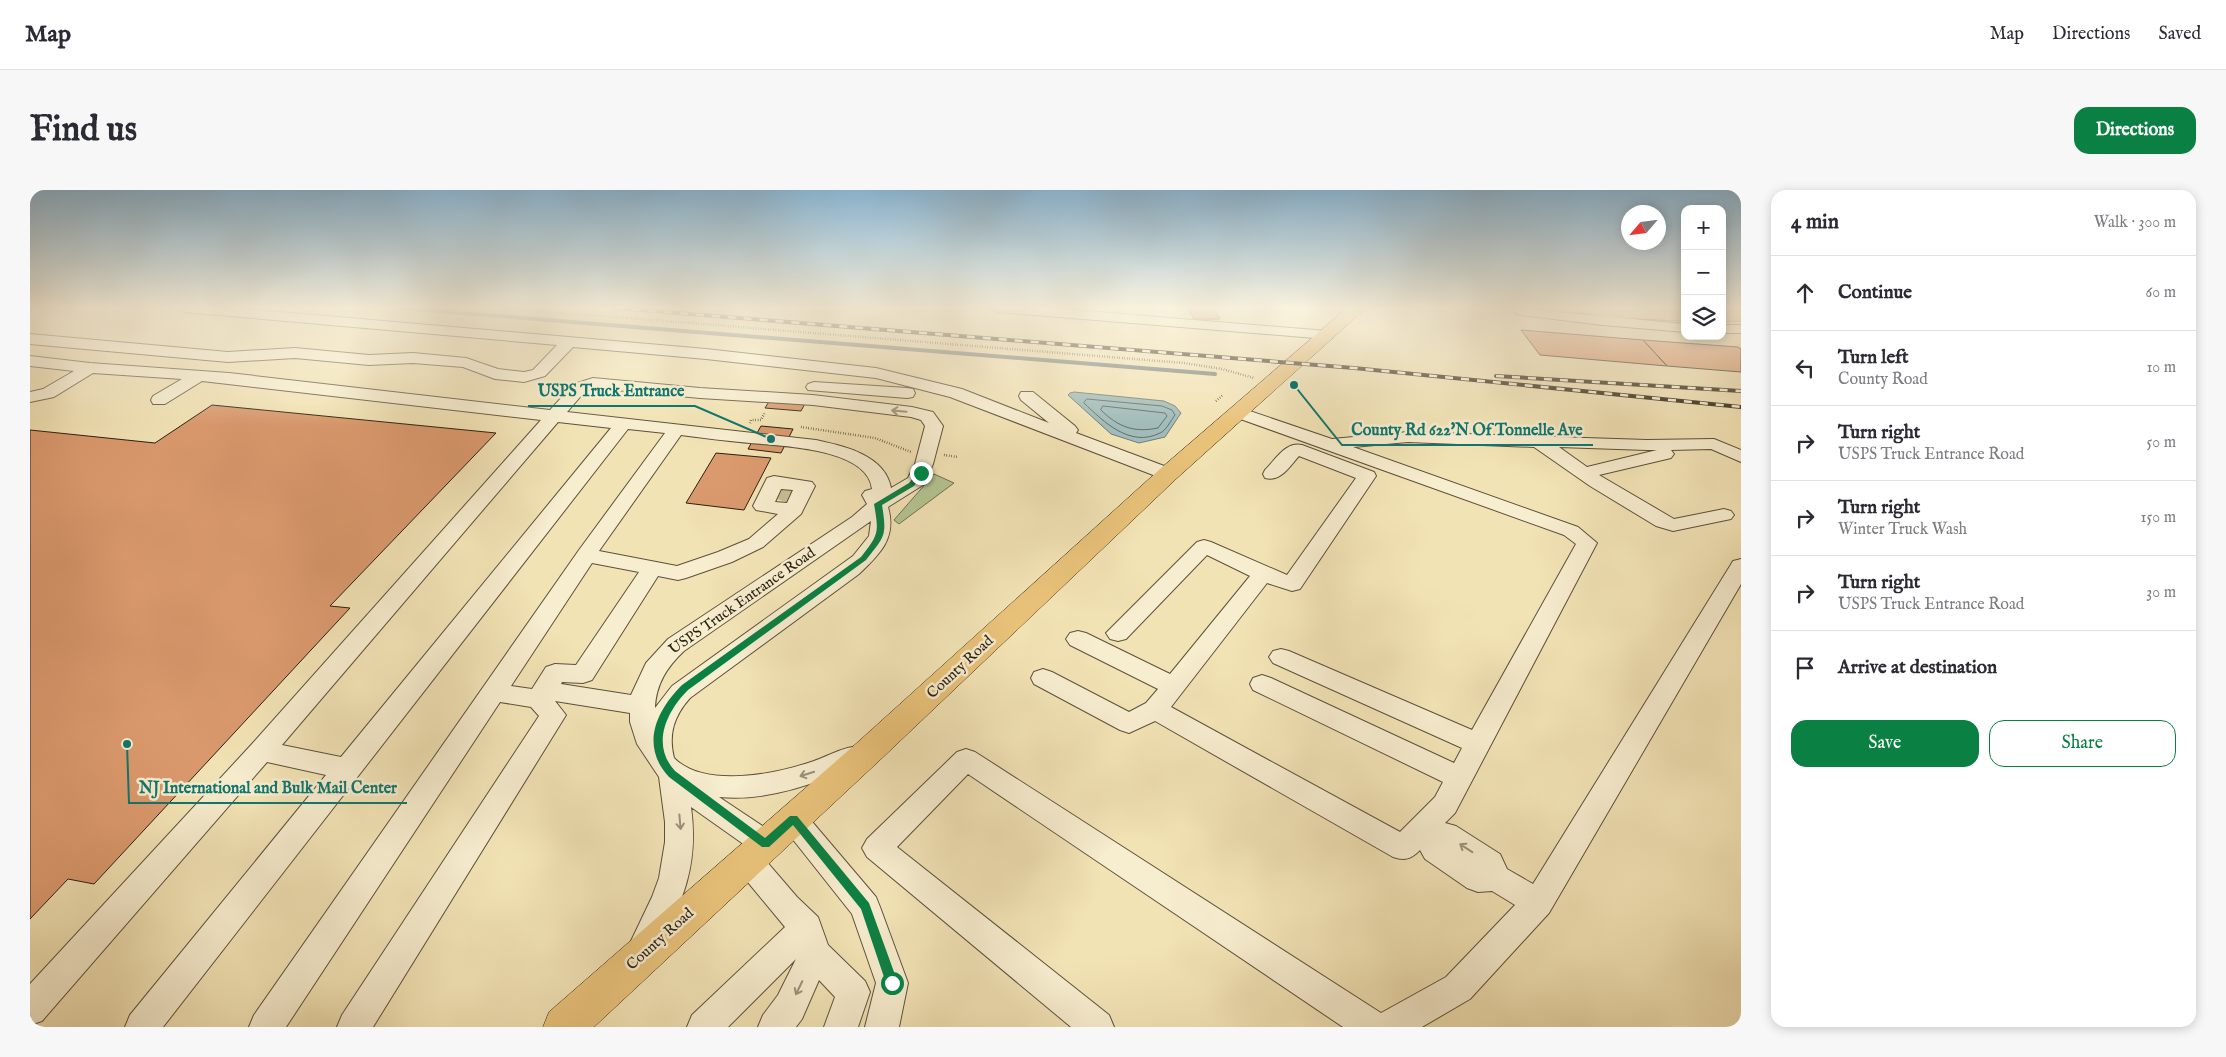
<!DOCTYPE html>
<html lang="en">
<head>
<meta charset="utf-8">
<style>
	:root { --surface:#fff; --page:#f7f7f7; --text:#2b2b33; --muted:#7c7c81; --line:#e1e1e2; --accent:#0b8043 }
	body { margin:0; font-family:"IM FELL English",serif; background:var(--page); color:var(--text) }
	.controls { position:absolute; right:15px; top:15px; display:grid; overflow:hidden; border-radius:10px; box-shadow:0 2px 12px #0003 }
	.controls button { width:45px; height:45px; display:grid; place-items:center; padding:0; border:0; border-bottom:1px solid var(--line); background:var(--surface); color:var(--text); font:25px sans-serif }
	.compass { position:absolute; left:1591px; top:15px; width:45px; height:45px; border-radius:50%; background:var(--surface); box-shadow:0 2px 12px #0003; rotate:242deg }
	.stop { position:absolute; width:15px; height:15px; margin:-11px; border:4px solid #0b8043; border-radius:50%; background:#fff }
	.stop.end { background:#0b8043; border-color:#fff; box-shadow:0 1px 5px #0008 }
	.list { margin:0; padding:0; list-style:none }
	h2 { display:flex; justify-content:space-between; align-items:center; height:65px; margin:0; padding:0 20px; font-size:21px }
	h2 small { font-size:16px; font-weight:400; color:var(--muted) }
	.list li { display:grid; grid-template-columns:32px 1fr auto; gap:15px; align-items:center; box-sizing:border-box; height:75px; padding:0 20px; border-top:1px solid var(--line) }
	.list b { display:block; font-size:19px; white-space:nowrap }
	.list p { margin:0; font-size:16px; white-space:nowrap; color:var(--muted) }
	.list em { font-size:16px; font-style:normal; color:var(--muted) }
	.actions { display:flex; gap:10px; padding:15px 20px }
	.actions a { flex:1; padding:11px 0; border:1px solid var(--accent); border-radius:15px; text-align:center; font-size:18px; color:var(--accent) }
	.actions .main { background:var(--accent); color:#fff }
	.icon { flex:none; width:28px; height:28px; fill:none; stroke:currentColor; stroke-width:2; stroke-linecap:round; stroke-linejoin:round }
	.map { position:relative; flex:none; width:1711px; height:837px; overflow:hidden; border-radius:15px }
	header { display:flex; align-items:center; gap:30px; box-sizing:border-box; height:70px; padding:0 25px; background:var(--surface); border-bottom:1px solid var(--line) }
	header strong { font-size:24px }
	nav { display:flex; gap:28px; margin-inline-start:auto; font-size:18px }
	.intro { display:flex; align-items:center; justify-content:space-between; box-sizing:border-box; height:120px; padding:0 30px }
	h1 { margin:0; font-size:35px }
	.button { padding:12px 22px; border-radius:15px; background:var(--accent); color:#fff; font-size:18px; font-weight:700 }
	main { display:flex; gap:30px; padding:0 30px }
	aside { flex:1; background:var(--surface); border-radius:15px; box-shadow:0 2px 12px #0003 }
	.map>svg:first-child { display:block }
</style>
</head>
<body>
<header>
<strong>Map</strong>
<nav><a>Map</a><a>Directions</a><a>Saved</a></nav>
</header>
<div class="intro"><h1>Find us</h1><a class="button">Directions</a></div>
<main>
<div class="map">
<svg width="1711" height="837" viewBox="0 0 1711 837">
	<rect width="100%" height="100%" fill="#f2e3b5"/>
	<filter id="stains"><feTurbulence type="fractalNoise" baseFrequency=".004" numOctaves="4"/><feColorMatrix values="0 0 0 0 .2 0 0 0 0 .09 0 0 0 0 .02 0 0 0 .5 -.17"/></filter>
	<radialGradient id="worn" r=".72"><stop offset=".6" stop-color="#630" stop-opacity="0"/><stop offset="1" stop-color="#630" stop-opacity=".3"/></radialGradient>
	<path fill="#b4c592" stroke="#6f7252" d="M904,284L924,293L869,334L864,330Z"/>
	<path fill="#a0bbb9" stroke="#717d76" d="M1044,202L1134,211L1145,216L1151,223L1135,247L1109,253L1081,244L1038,205L1040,203Z"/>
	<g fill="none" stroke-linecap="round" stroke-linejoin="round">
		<path stroke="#656e66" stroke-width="1" d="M1057,209L1132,216L1142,220L1145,225C1141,230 1136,241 1130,243C1100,258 1074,232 1054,213Z
			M1073,216L1135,223L1137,226L1128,238C1104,243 1088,237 1071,220Z"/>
		<path stroke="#717d76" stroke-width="4" d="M371,118L1185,184"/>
	</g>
	<path fill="#db9a6e" stroke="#2a2012" d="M1158,118H1183L1190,129H1164Z
		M1491,140L1613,150L1637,176L1510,165Z
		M1613,150L1708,157L1711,159V182L1637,176Z
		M743,205L778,208L771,221L735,218Z
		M182,215L466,243L300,416L320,418L64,694L38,689L0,729V240L125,253Z
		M731,236L763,239L751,263L718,259Z
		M686,263L741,268L714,320L656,313Z"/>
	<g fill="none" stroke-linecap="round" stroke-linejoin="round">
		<path stroke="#cabc94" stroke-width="20" stroke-dasharray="20 10" stroke-linecap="butt" d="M755,312L761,297"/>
		<defs>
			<path id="minor" d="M147,118H203L676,159L846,178L932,199L1019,233L991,210L989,206L991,202H1003L1045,236L1048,240L1046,243L1145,280L1147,284L1145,288L1138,290L1131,288L920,207L846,188L676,169L543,157L515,186L494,192L465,189L433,177L383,173L339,175L265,168L198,172L0,154V144L198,162L265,158L339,165L383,163L436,168L468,179L494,182L503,180L527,155L154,122Z
				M960,118H1020L1297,141L1302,142L1304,145L1302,148L1297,149L967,122Z
				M1487,118L1655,134V142L1572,135L1492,125L1487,124L1485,121Z
				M1692,135H1711V143H1692Z
				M0,166L60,173L199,183L520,220L544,194L563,188L670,198L783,205L882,217L903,222L913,236L903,274L895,291L893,295L858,317C867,348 850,364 829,384L660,508C644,526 638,544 644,568C675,599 746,584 784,571C801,565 821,552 838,558L842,565L838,572C791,591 741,612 689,607L746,645L751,654L746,663L736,666L730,664L767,707L788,727L798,755L835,791L840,802L828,837H794L805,807L789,790L772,829L766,837H728L733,825L748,805L766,769L698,837H657L662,825L755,737L707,679L702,670L707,661L719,658L661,617C669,676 653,709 628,761L617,766L606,761L601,751L622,707L629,688L635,652V632L629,587L607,554L600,532V523L525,511L536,525L343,837H307L312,825L509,526L501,517L470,512L256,837H219L224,825L549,360L635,243L598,239L133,837H95L100,825L296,585L237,572L12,831L0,835V794L222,554L511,230L172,191L135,214H123L121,210L123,206L152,189L63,183L24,207L0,212V202L13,199L44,181L0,176ZM564,198L670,208L783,215L881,227L891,230L895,236L885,274L878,288L861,298C855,265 814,256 786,250L537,222L556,200ZM528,232L581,238L311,567L252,555ZM651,245C674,248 697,251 720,253C750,256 838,258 842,299L835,301L832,305L837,314L822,327L638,449L616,473L601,505L531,494L532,492L553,493L562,490L628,386L648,390L656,388L702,372L733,357L771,324L785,296L782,292L744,286L737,288L723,316L726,320L748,324L719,349L688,362L647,376L569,361ZM751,299L763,300L757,313L745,312ZM841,331L839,346L823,366L642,496L625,518C626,494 637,477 654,461ZM562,373L609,382L546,475L525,474L516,477L502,499L481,496Z
				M784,192L877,198L883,199L885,203L883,207L877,208L778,200L776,197L778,194Z
				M1208,217L1302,249L1378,242L1617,250L1684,249L1711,260V272L1681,259L1641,260L1644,264L1641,268L1569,285L1644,329L1694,319L1701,321L1704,325L1701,329L1643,341L1626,336L1560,296L1504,257L1378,252L1323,257L1548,337L1567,353L1425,623L1415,633L1426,636L1470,664L1477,679L1503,694L1700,376L1703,371L1711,369V394L1519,723L1440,809L1392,837H1313L938,584L867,657L1079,825L1084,837H1041L837,667L832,658L837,649L927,562L936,559L945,562L1351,823L1416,787L1485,715L1462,701L1448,702L1437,698L1395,669L1390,660C1381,669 1375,671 1363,667L1125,531L1099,543L1090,540L1004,494L1001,488L1004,482L1013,479L1022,482L1099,522L1116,513L1128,499L1040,455L1036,449L1040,443L1048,441L1056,443L1140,484L1220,386L1177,365L1096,449L1088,451L1080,449L1076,443L1167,352L1174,350L1181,352L1257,385L1326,288L1269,266C1259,277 1251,292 1235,288L1233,284L1235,280C1246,269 1256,251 1272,255L1344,282L1346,286L1270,399L1262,401L1237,393L1141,517L1370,642L1405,607L1413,592L1223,500L1220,494L1223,488L1232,485L1241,488L1424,573L1432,558L1243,473L1239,467L1243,461L1251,459L1259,461L1442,540L1546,354L1534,345L1202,226L1199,222L1202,218ZM1529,257L1617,260H1627L1557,277Z
				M763,617L773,621L846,707L850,717L878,793L869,837H835L846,793L822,724L753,637L749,629L753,621Z"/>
			<path id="major" d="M1317,118H1336L1146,289L850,570L564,837H513L519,822L828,552L1130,279Z
				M1546,118L1655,121V131L1576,127L1549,122Z
				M1692,121H1711V131H1692Z"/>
		</defs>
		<use href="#minor" stroke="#5c513b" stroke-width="2"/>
		<use href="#major" stroke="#2a2012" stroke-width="1"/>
		<path stroke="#2a2012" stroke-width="2.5" stroke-dasharray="0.5 2" stroke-linecap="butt" d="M474,118L1154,173L1192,179L1224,188
			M1186,211L1193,205
			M720,233L721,230H731L735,222
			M771,237L845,248L881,262
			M914,265L928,267"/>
		<use href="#minor" fill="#f7edcf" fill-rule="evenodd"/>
		<use href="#major" fill="#e9c27a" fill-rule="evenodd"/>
		<defs>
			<path id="rail" d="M586,118L1324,178L1711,217
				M1466,186L1711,201"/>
		</defs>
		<use href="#rail" stroke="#2a2012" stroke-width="4"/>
		<use href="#rail" stroke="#f7edcf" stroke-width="2.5" stroke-dasharray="8" stroke-linecap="butt"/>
	</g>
	<defs><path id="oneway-shaft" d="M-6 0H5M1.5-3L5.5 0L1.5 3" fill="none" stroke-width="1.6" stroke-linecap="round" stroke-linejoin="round" transform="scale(1.25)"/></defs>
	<g stroke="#9b917a">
		<use href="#oneway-shaft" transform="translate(869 221) rotate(-175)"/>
		<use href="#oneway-shaft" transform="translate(777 584) rotate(162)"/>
		<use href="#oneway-shaft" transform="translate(650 632) rotate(85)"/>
		<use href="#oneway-shaft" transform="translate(1436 658) rotate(-147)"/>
		<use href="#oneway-shaft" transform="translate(769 798) rotate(116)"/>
	</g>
	<linearGradient id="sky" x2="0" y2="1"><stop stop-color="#8bb7d5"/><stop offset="0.5" stop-color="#f9f2de"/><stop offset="1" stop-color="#f9f2de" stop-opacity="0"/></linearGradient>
	<rect width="1711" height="235" fill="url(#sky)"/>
	<path fill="#0b8043" d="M888,282L894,283L884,296L852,315C857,346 855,346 836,370L658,500C636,522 621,555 645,581L735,648L760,626H767L839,713L868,793L866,797L862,799L858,797L856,793L831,719L763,635L739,657H732L639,587C610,556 626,521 652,495L831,367C849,344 849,343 844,314L879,293Z"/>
	<g text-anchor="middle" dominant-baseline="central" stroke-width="5" stroke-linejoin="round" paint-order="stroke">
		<g font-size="15" fill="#2a2012" stroke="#f7edcf">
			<text transform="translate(712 411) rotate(-35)">USPS Truck Entrance Road</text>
			<text transform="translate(930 477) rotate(-43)">County Road</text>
			<text transform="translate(630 749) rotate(-42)">County Road</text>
		</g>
	</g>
	<path fill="none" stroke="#0f766e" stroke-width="2" d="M741 249L665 216H498M1264 195L1312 255H1563M97 554L99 613H377"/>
	<g fill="#0f766e" stroke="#f7edcf" stroke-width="2">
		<circle cx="741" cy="249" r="5"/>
		<circle cx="1264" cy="195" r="5"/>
		<circle cx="97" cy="554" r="5"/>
	</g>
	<g font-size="16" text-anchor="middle" font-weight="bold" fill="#0f766e" stroke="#f7edcf" stroke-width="5" stroke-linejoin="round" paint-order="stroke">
		<text x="581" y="206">USPS Truck Entrance</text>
		<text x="1437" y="245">County Rd 622'N Of Tonnelle Ave</text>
		<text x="238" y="603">NJ International and Bulk Mail Center</text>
	</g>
	<rect width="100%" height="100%" filter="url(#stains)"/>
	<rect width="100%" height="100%" fill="url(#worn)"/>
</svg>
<div class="controls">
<button>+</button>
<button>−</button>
<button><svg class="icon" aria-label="layers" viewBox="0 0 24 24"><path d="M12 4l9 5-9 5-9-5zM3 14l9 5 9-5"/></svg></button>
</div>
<svg class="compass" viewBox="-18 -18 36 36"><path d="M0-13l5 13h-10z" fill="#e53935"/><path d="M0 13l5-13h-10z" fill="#7c7c81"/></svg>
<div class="stop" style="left:862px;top:793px"></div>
<div class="stop end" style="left:891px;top:283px"></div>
</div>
<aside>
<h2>4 min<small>Walk · 300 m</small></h2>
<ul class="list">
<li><svg class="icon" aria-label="ahead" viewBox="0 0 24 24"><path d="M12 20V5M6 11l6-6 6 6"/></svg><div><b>Continue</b></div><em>60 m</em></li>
<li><svg class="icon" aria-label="left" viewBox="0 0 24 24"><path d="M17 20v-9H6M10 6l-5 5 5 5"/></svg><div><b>Turn left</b><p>County Road</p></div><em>10 m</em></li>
<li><svg class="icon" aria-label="right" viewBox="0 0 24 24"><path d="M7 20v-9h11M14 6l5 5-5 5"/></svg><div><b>Turn right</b><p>USPS Truck Entrance Road</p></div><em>50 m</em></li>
<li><svg class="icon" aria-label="right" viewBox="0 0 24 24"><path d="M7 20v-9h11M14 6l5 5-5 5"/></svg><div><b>Turn right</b><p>Winter Truck Wash</p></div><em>150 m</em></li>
<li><svg class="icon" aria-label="right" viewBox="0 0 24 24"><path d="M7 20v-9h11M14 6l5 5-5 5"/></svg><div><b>Turn right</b><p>USPS Truck Entrance Road</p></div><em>30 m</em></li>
<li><svg class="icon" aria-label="arrive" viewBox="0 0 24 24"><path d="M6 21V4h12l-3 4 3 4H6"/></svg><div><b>Arrive at destination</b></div></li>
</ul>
<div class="actions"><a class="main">Save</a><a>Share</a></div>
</aside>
</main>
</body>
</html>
